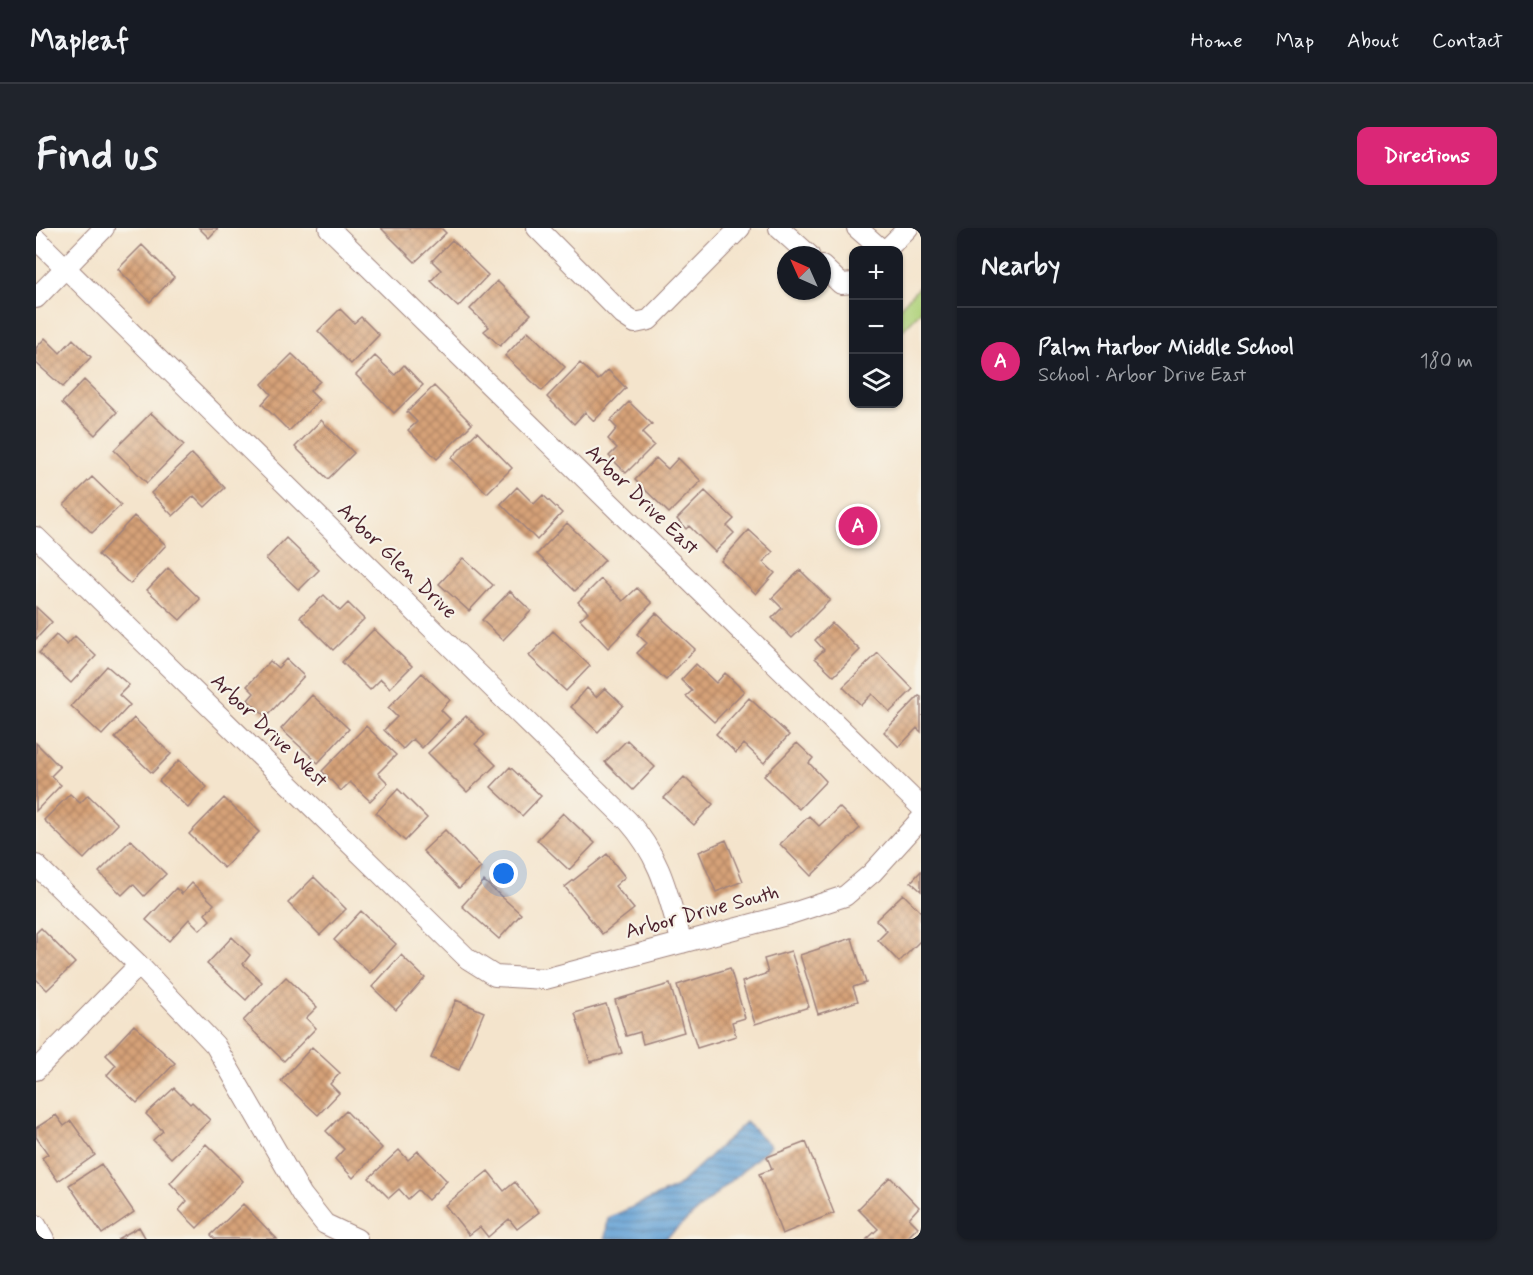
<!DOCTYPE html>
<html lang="en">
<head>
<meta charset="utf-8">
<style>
	:root { --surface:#171b24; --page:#20242c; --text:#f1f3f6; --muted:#9ea1a6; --line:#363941; --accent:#db2777 }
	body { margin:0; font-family:Mynerve,sans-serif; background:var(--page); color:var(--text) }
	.controls { position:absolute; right:18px; top:18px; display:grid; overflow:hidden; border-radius:12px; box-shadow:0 2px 4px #0004 }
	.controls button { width:54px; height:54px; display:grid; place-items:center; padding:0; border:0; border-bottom:2px solid var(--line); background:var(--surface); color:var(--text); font:30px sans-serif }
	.compass { position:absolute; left:741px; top:18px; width:54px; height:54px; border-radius:50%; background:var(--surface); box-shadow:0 2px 4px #0004; rotate:315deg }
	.you { position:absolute; left:468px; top:646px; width:21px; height:21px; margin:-15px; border:4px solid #fff; border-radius:50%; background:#1a73e8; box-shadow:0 0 0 9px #1a73e833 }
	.badge { display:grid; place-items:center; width:39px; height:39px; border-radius:50%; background:var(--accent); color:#fff; font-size:20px; font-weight:700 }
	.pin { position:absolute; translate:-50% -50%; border:3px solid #fff; box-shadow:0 2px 6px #0006 }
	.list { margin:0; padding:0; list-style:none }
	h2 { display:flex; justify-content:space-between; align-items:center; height:78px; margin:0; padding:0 24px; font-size:26px }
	h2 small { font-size:20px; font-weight:400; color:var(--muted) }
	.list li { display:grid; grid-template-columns:39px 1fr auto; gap:18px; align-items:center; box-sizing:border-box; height:108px; padding:0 24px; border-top:2px solid var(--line) }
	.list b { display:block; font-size:22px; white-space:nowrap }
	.list p { margin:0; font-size:20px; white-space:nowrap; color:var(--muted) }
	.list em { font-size:20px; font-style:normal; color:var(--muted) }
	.icon { flex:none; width:33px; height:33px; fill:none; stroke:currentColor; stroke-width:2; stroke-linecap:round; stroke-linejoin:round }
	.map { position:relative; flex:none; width:885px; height:1011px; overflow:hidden; border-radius:12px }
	header { display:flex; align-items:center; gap:36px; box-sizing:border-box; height:84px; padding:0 30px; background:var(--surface); border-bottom:2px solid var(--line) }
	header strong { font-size:28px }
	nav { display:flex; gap:33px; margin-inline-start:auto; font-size:21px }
	.intro { display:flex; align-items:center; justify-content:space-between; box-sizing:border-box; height:144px; padding:0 36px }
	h1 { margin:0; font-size:42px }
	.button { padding:15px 27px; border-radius:12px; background:var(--accent); color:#fff; font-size:21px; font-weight:700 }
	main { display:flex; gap:36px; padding:0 36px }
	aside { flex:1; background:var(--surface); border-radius:12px; box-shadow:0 2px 4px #0004 }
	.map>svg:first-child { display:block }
</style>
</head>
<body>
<header>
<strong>Mapleaf</strong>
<nav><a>Home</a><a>Map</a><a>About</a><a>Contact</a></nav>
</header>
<div class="intro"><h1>Find us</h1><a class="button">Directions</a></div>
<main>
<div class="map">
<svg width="885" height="1011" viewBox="0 0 885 1011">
	<defs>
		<pattern id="water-rules" width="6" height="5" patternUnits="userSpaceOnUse" patternTransform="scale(1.5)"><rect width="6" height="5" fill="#64a1d5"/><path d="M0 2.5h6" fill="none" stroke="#5483ad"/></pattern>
		<pattern id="building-cross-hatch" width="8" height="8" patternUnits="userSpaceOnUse" patternTransform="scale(1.5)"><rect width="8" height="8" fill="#d6a278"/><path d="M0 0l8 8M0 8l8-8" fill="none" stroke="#b08363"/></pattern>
	</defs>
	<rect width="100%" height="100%" fill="#f7f3e8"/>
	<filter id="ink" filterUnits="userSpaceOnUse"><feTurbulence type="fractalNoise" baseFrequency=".0167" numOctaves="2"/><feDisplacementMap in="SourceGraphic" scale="12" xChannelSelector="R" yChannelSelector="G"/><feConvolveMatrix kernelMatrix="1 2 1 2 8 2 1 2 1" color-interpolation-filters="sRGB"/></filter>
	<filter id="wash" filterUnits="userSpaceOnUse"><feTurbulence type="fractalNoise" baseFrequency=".008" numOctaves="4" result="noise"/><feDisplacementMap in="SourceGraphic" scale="24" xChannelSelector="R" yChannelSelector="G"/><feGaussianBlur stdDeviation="1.35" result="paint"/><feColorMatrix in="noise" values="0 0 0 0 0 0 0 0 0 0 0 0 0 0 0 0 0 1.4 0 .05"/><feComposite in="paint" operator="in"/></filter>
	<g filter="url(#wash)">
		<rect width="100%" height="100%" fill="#f4e4cc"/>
		<path fill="#aed179" stroke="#7c7852" stroke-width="1.5" d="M885,57V83L863,106V80Z"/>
		<path fill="url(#water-rules)" stroke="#576080" stroke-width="1.5" d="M710,894L735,918L629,1011H569L572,990L641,959Z"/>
		<g id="blocks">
			<path fill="url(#building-cross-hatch)" d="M163,0H182L173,10Z
				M345,0H405L410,5L379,34Z
				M416,12L452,47L422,79L395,53L405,42L396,33Z
				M106,17L138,49L114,74L82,41Z
				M461,53L495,86L464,118L448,103L453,99L434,81Z
				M304,81L318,95L325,89L343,107L315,136L282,103Z
				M492,103L529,139L506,163L469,128Z
				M9,110L24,125L37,111L55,129L27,159L0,135V120Z
				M256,126L284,153L274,163L283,172L253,203L226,176L235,166L226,156Z
				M339,128L359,147L368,137L387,157L358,185L320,147Z
				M544,135L562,152L572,142L590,160L558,193L549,184L538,196L511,169Z
				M48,152L81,184L59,207L26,175Z
				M398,158L436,196L401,231L372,202L381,194L371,184Z
				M593,174L616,196L606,205L618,217L590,245L573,228L581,220L572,211L581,200L574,193Z
				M115,185L148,217L111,255L78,222Z
				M285,192L318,225L292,251L259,219Z
				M441,204L476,240L451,265L415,230Z
				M156,226L189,260L169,279L158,268L137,288L115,265Z
				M620,230L632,241L642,230L665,253L633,285L599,252Z
				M56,249L85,277L56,305L28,277Z
				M481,259L498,276L507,267L526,285L501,312L465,276Z
				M669,263L698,291L691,298L698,305L679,324L653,298L650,301L641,291Z
				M98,288L130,317L94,356L62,327Z
				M531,295L569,332L539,363L501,326Z
				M713,302L737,324L727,334L739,345L720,366L685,333Z
				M250,310L283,342L263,362L230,331Z
				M427,330L457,357L433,383L403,356Z
				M132,340L164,371L144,392L111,362Z
				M764,342L794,372L756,410L736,390L746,380L736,370Z
				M565,351L587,373L601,360L616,375L572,420L544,391L552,384L542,374Z
				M474,363L495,383L467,412L446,392Z
				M288,367L304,383L312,375L328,391L297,422L264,389Z
				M0,379L16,394L0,411Z
				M620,385L659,421L630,452L601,425L611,415L601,406Z
				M796,395L824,422L798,448L779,430L788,422L779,412Z
				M338,401L376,438L354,460L345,451L334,462L306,434Z
				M517,403L554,438L530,463L493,428Z
				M20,407L31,417L39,408L60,428L35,455L3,425Z
				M842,425L877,461L854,484L836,466L825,477L807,459Z
				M250,431L268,448L230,489L212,472L218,465L211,458L234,433L242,440Z
				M660,436L680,455L689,445L708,463L678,494L650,468L656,463L645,452Z
				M71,438L93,457L83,467L94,477L66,507L35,478Z
				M386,445L414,472L405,482L414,491L386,520L377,511L367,521L348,502L361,489L352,480Z
				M551,460L560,469L569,460L587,477L562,504L535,479Z
				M276,467L313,501L282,535L245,501Z
				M883,468L885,469V504L881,500L863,519L848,504Z
				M713,470L753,507L728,535L708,516L700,525L680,506Z
				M430,488L449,507L439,516L460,537L431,564L392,525Z
				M98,490L135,526L116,545L79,510Z
				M330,498L360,527L342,545L352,555L334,573L314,554L305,563L286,543Z
				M591,512L619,539L597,562L569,534Z
				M0,515L24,539L15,548L25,557L0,583Z
				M761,515L777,530L773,535L790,553L763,581L728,548Z
				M143,532L171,559L152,580L123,553Z
				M474,539L505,568L486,588L455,559Z
				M648,549L677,576L658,597L628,570Z
				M362,561L391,590L369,613L340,585Z
				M34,566L44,575L52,567L82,596L48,631L8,592Z
				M188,570L223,604L188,640L153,606Z
				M803,579L824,600L775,648L744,616L773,588L783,598Z
				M527,585L559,615L533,642L501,612Z
				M409,602L445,640L423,660L387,623Z
				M95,612L130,646L108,668L97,656L86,667L63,644Z
				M690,612L707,653L680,664L663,624Z
				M571,626L589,649L579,658L598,681L566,706L529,659Z
				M885,643V663L875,654Z
				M278,649L310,681L284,707L252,675Z
				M448,653L485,686L463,711L426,678Z
				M156,655L178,676L169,686L174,692L164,702L153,691L133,713L110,692L140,660L146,666Z
				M867,666L885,684V712L863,734L842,712L851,703L840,692Z
				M325,683L360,716L334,745L298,712Z
				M5,700L39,735L11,762L0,751V705Z
				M196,709L214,727L207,736L226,754L210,772L171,736Z
				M816,710L830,755L817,759L822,773L782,786L764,727Z
				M755,723L773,779L719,796L706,754L732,745L728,731Z
				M365,727L389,750L360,782L336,759Z
				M694,740L709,790L696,794L700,808L661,820L641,757Z
				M250,749L281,779L270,790L280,800L248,833L207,793Z
				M634,756L648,804L607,816L604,804L590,808L579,772Z
				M420,772L448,784L423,842L395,830Z
				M570,776L586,825L554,834L539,785Z
				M98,797L139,835L101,875L71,847L80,837L70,827Z
				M276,819L304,845L294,856L303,865L282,887L245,853Z
				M138,860L154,876L156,874L174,892L135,930L117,912L127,903L110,886Z
				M310,883L346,920L317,950L299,931L308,921L290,903Z
				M20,887L28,898L35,893L59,927L22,953L6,930L12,926L0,909V900Z
				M770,914L798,985L746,1006L723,946L736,941L731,929Z
				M170,916L207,953L161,1000L143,982L151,973L134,955Z
				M363,922L372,932L382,923L411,953L392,972L382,962L372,971L363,961L353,970L333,950Z
				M65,936L98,984L66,1006L33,957Z
				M452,943L468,963L479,954L503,984L481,1001L473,991L452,1009L444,999L433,1007L409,977Z
				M854,949L883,979L873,990L882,999L870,1011H831L842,1001L822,981Z
				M207,976L241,1011H179L175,1007Z
				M103,999L110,1011H81Z"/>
		</g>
	</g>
	<g filter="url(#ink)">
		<use href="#blocks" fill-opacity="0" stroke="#9f827c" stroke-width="1.5"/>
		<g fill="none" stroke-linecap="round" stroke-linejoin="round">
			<defs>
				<path id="minor" d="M293,0L885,579
					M501,0L587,87L599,95L613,92L704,0
					M743,0L773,27
					M821,0L846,22
					M0,11L592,593C626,631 632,668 646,715
					M850,22L872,0
					M786,38L805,56L818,55
					M0,70L68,0
					M0,309L432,731L459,748L509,751L754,686L809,668L836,645L885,591
					M0,637L103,737L179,817L266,967L289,996L321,1011
					M0,842L103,737
					M0,997L8,1011"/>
			</defs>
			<use href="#minor" stroke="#9f827c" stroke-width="22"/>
			<use href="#minor" stroke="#fff" stroke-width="20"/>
		</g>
	</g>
	<g text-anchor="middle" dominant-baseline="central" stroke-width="4.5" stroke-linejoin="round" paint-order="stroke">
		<g font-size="21" fill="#4a1f2b" stroke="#f7f3e8">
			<text transform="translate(606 272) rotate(44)">Arbor Drive East</text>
			<text transform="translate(361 333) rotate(44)">Arbor Glen Drive</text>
			<text transform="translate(233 503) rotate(44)">Arbor Drive West</text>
			<text transform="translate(666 684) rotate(-15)">Arbor Drive South</text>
		</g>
	</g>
</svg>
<div class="controls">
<button>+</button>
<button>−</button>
<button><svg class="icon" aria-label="layers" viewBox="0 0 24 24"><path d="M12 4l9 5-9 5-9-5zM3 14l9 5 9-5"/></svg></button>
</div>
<svg class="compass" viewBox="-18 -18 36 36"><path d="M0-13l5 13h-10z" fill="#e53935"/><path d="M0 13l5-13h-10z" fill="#9ea1a6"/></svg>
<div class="you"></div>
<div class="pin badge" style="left:822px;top:298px">A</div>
</div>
<aside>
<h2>Nearby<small></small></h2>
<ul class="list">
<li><span class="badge">A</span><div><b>Palm Harbor Middle School</b><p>School · Arbor Drive East</p></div><em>180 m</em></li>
</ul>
</aside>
</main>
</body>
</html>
